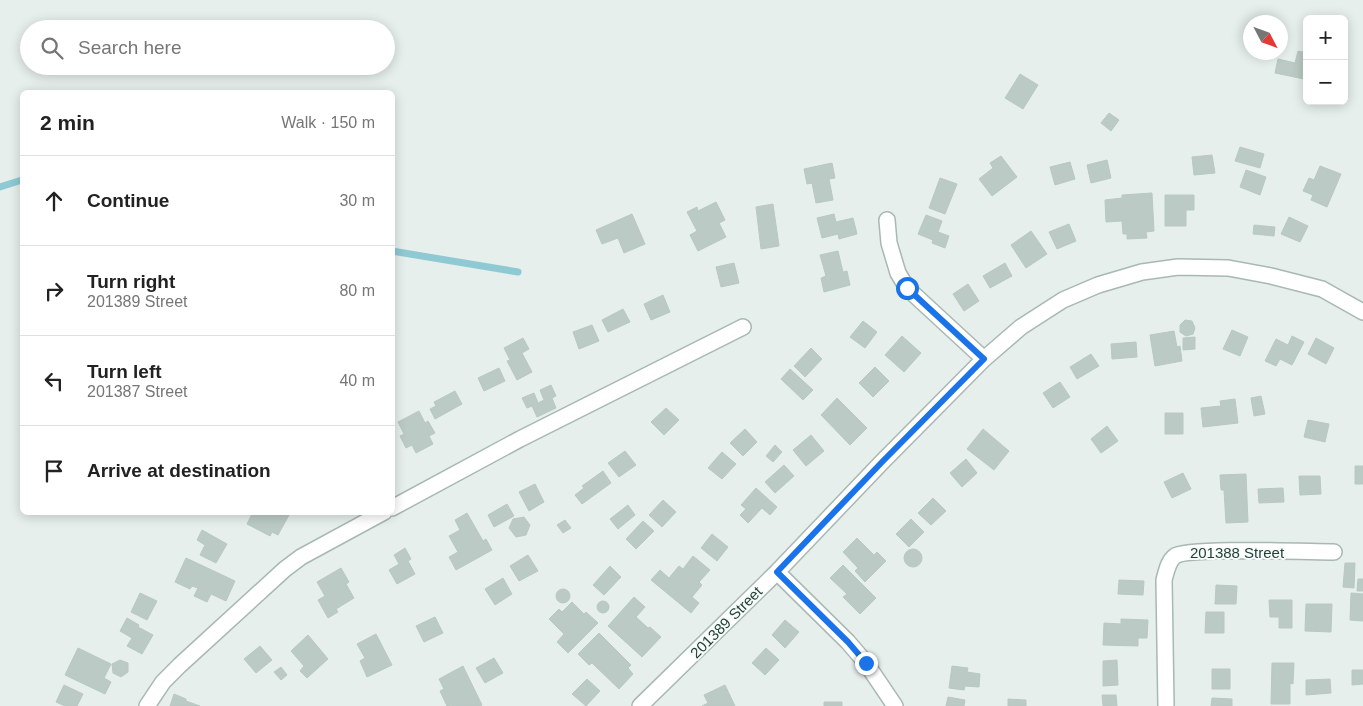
<!DOCTYPE html>
<html lang="en">
<head>
<meta charset="utf-8">
<style>
	:root { --surface:#fff; --page:#f6f6f6; --text:#222; --muted:#767676; --line:#e0e0e0 }
	body { margin:0; font-family:Helvetica,sans-serif; background:var(--page); color:var(--text) }
	.controls { position:absolute; right:15px; top:15px; display:grid; overflow:hidden; border-radius:8px; box-shadow:0 2px 12px #0003 }
	.controls button { width:45px; height:45px; display:grid; place-items:center; padding:0; border:0; border-bottom:1px solid var(--line); background:var(--surface); color:var(--text); font:25px sans-serif }
	.compass { position:absolute; left:1243px; top:15px; width:45px; height:45px; border-radius:50%; background:var(--surface); box-shadow:0 2px 12px #0003; rotate:131deg }
	.stop { position:absolute; width:15px; height:15px; margin:-11px; border:4px solid #1a73e8; border-radius:50%; background:#fff }
	.stop.end { background:#1a73e8; border-color:#fff; box-shadow:0 1px 5px #0008 }
	.list { margin:0; padding:0; list-style:none }
	h2 { display:flex; justify-content:space-between; align-items:center; height:65px; margin:0; padding:0 20px; font-size:21px }
	h2 small { font-size:16px; font-weight:400; color:var(--muted) }
	.list li { display:grid; grid-template-columns:32px 1fr auto; gap:15px; align-items:center; box-sizing:border-box; height:90px; padding:0 20px; border-top:1px solid var(--line) }
	.list b { display:block; font-size:19px; white-space:nowrap }
	.list p { margin:0; font-size:16px; white-space:nowrap; color:var(--muted) }
	.list em { font-size:16px; font-style:normal; color:var(--muted) }
	.icon { flex:none; width:28px; height:28px; fill:none; stroke:currentColor; stroke-width:2; stroke-linecap:round; stroke-linejoin:round }
	.map { position:relative; flex:none; width:1363px; height:706px; overflow:hidden }
	.search { position:absolute; background:var(--surface); box-shadow:0 2px 12px #0003; left:20px; top:20px; width:375px; height:55px; display:flex; align-items:center; gap:12px; box-sizing:border-box; padding:0 18px; border-radius:28px; color:var(--muted); font-size:19px }
	.panel { position:absolute; background:var(--surface); box-shadow:0 2px 12px #0003; left:20px; top:90px; width:375px; height:425px; border-radius:8px }
	.map>svg:first-child { display:block }
</style>
</head>
<body>
<div class="map">
<svg width="1363" height="706" viewBox="0 0 1363 706">
	<rect width="100%" height="100%" fill="#e6efeb"/>
	<g fill="none" stroke-linecap="round" stroke-linejoin="round">
		<path stroke="#8ec9d4" stroke-width="7" d="M0,187L22,180
			M392,251L518,272"/>
	</g>
	<path fill="#bbcac4" stroke="#b8c9c2" d="M1298,51L1307,53V67L1304,79L1275,73L1278,59L1295,63Z
		M1020,74L1038,85L1023,109L1005,98Z
		M1109,113L1119,120L1111,131L1101,123Z
		M1240,147L1264,154L1260,168L1235,161Z
		M1212,155L1215,173L1194,175L1192,157Z
		M1001,156L1017,177L992,196L979,179L993,168L990,163Z
		M1107,160L1111,178L1091,183L1087,165Z
		M1070,162L1075,179L1055,185L1050,167Z
		M832,163L835,178L829,179L833,200L816,203L812,183L807,184L804,169Z
		M1320,166L1341,174L1327,207L1311,200L1313,195L1303,191L1309,178L1314,180Z
		M1246,170L1266,177L1260,195L1240,187Z
		M940,178L957,184L945,214L929,208Z
		M1152,193L1154,231L1146,232L1147,238L1127,239V234H1123L1122,221L1106,222L1105,200L1122,198V195Z
		M1165,195H1194V210H1186V226H1165Z
		M716,202L725,220L719,223L726,237L698,251L690,235L697,231L687,212L697,207L698,211Z
		M773,204L779,246L761,249L756,207Z
		M632,214L645,244L624,253L618,238L602,244L596,230Z
		M834,214L836,222L853,218L857,234L839,239L838,234L822,238L817,218Z
		M926,215L942,221L938,232L949,236L945,248L932,243L933,240L918,234Z
		M1289,217L1308,226L1300,242L1281,234Z
		M1069,224L1076,241L1057,249L1049,232Z
		M1254,225L1275,227L1274,236L1253,234Z
		M1031,231L1047,254L1026,268L1011,245Z
		M838,251L843,272L847,271L850,285L824,292L821,278L826,276L820,255Z
		M734,263L739,283L721,287L716,267Z
		M1005,263L1012,276L990,288L983,276Z
		M968,284L979,301L964,311L953,294Z
		M663,295L670,312L651,320L644,304Z
		M623,309L630,322L608,332L602,320Z
		M1185,320L1192,321L1195,328L1193,334L1186,336L1180,332V325Z
		M863,321L877,332L865,348L850,337Z
		M592,325L599,341L579,349L573,332Z
		M1232,330L1248,337L1240,356L1223,349Z
		M1174,331L1177,347L1180,346L1182,361L1155,366L1150,335Z
		M902,336L921,353L904,372L885,355Z
		M1292,336L1304,342L1292,365L1280,359L1276,366L1265,361L1276,339L1288,345Z
		M1195,337V349L1183,350V338Z
		M523,338L529,349L522,353L532,372L517,380L507,361L510,360L504,348Z
		M1316,338L1334,348L1326,364L1308,354Z
		M1136,342L1137,357L1112,359L1111,344Z
		M811,348L822,359L805,377L794,366Z
		M1091,354L1099,366L1077,379L1070,367Z
		M875,367L889,381L873,397L859,383Z
		M499,368L505,381L484,391L478,378Z
		M790,369L813,390L803,400L781,379Z
		M1060,382L1070,397L1053,408L1043,393Z
		M551,385L556,396L552,398L556,408L537,417L532,406L527,408L522,398L534,393L538,403L544,400L540,390Z
		M455,391L462,404L435,419L430,409L436,406L434,402Z
		M1261,396L1265,414L1254,416L1251,398Z
		M837,398L867,428L850,445L821,415Z
		M1235,399L1238,423L1203,427L1201,408L1221,406L1220,401Z
		M666,408L679,420L664,435L651,422Z
		M419,411L425,423L428,421L435,433L429,436L433,444L416,453L412,445L406,448L400,436L404,434L398,422Z
		M1165,413H1183V434H1165Z
		M1308,420L1329,424L1325,442L1304,437Z
		M1107,426L1118,441L1101,453L1091,439Z
		M745,429L757,442L743,456L730,443Z
		M983,429L1009,451L994,470L967,449Z
		M811,435L824,451L806,466L793,450Z
		M775,445L782,452L773,462L766,456Z
		M625,451L636,465L619,477L608,463Z
		M722,452L736,464L722,479L708,468Z
		M966,459L977,473L962,487L950,473Z
		M784,465L794,476L775,493L765,482Z
		M1355,466H1363V484H1355Z
		M603,471L611,483L582,504L575,495L584,488L582,486Z
		M1183,473L1191,489L1172,498L1164,482Z
		M1246,474L1248,522L1226,523L1224,490H1221L1220,475Z
		M1299,476H1320L1321,494L1300,495Z
		M535,484L544,502L529,511L519,492Z
		M756,488L777,507L770,515L762,508L748,523L740,515L746,509L741,505Z
		M1283,488L1284,502L1259,503L1258,489Z
		M933,498L946,511L931,525L918,513Z
		M663,500L676,512L662,527L649,515Z
		M507,504L514,516L494,527L488,515Z
		M628,505L635,515L618,529L610,519Z
		M253,512H283L289,515L278,535L272,532L270,536L247,524Z
		M467,513L483,541L486,539L492,550L456,570L449,557L458,552L449,536L460,530L455,520Z
		M524,517L530,525L526,535L516,537L509,528L513,519Z
		M911,519L924,532L909,547L896,534Z
		M565,520L571,528L563,533L557,525Z
		M643,521L654,531L636,549L626,539Z
		M202,530L227,544L216,563L200,555L205,545L197,540Z
		M712,534L728,547L717,561L701,548Z
		M857,538L874,555L877,552L886,561L865,582L855,571L858,568L843,552Z
		M405,548L411,559L408,561L415,574L397,584L389,570L399,564L394,555Z
		M904 558a9 9 0 1 1 18 0a9 9 0 1 1-18 0Z
		M528,555L538,571L519,581L510,566Z
		M693,556L710,570L699,582L702,585L692,597L699,603L691,613L651,580L660,570L669,578L679,566L683,569Z
		M186,558L235,581L226,601L211,594L207,602L194,596L198,588L192,586L190,589L175,582Z
		M1345,563H1355L1354,588L1343,587Z
		M843,565L876,598L860,614L843,597L847,594L830,578Z
		M610,566L621,577L604,595L593,585Z
		M341,568L349,582L346,584L354,598L336,609L338,612L328,618L318,600L325,596L317,582Z
		M503,578L512,594L495,605L485,589Z
		M1358,579H1363V591H1357Z
		M1119,580L1144,581L1143,595L1118,594Z
		M1216,585L1237,586L1236,604H1215Z
		M556 596a7 7 0 1 1 14 0a7 7 0 1 1-14 0Z
		M140,593L157,601L147,620L131,612Z
		M1351,593L1363,594V621L1350,620Z
		M634,597L645,607L636,617L648,628L650,627L661,637L642,657L608,626Z
		M1269,600H1292V628H1279V617H1270Z
		M597 607a6 6 0 1 1 12 0a6 6 0 1 1-12 0Z
		M572,602L584,614L586,612L598,623L568,653L557,642L564,634L549,619L559,609L562,612Z
		M1306,604H1332L1331,632L1305,631Z
		M1206,612H1224V633H1205Z
		M435,617L443,633L424,642L416,626Z
		M127,618L139,625L138,627L153,635L142,654L127,646L132,638L120,631Z
		M1121,619L1148,620L1147,638H1138V646L1103,645L1104,623L1121,624Z
		M785,620L799,632L785,648L772,635Z
		M599,633L631,665L628,668L633,674L619,689L592,663L589,665L578,654Z
		M376,634L392,665L367,677L360,661L365,658L357,644Z
		M308,635L328,659L307,678L300,671L304,666L291,651Z
		M260,646L272,660L256,673L244,659Z
		M78,648L111,664L104,678L111,682L105,694L65,675Z
		M766,648L779,660L765,675L752,663Z
		M494,658L503,673L485,683L476,668Z
		M120,660L128,663V672L121,677L113,673L112,664Z
		M1117,660L1118,685L1103,686V661Z
		M1272,663H1294L1293,684L1290,683V704H1271Z
		M463,666L482,705L480,706H452V705L447,706L440,691L444,689L439,679Z
		M952,666L968,668L967,672L980,674L979,687L965,686L964,690L949,688Z
		M281,667L287,675L281,680L274,672Z
		M1212,669H1230V689H1212Z
		M1352,670H1363V684L1352,685Z
		M587,679L600,691L586,706L572,694Z
		M1330,679L1331,693L1306,695V680Z
		M64,685L83,694L77,706H65L56,702Z
		M725,685L735,706H702L708,703L704,695Z
		M174,694L186,699V701L200,706H170Z
		M1102,695H1116L1117,706H1103Z
		M948,697L965,700L964,706H946Z
		M1212,698L1232,699V706H1211Z
		M1008,699L1026,700V706H1008Z
		M824,702H842V706H824Z"/>
	<g fill="none" stroke-linecap="round" stroke-linejoin="round">
		<defs>
			<path id="minor" d="M887,220L889,243L898,273L907,288L984,359
				M392,508L520,439L743,327
				M777,572L848,642L866,663L895,706
				M147,706L163,682L180,665L285,569L301,557L384,512
				M640,706L777,572L883,461L984,359L1021,327L1063,300L1098,285L1142,272L1178,267L1228,268L1271,276L1322,289L1363,312
				M1166,706L1164,580C1166,573 1168,561 1175,556C1187,547 1310,552 1334,552"/>
		</defs>
		<use href="#minor" stroke="#a8b8b2" stroke-width="18"/>
		<use href="#minor" stroke="#fff" stroke-width="15"/>
	</g>
	<g fill="none" stroke-linecap="round" stroke-linejoin="round">
		<path stroke="#1a73e8" stroke-width="6" d="M866,663L848,642L777,572L883,461L984,359L907,288"/>
	</g>
	<g text-anchor="middle" dominant-baseline="central" stroke-width="4" stroke-linejoin="round" paint-order="stroke">
		<g font-size="15" fill="#24423a" stroke="#f7fbf9">
			<text x="1237" y="552">201388 Street</text>
			<text transform="translate(726 622) rotate(-45)">201389 Street</text>
		</g>
	</g>
</svg>
<div class="controls">
<button>+</button>
<button>−</button>
</div>
<svg class="compass" viewBox="-18 -18 36 36"><path d="M0-13l5 13h-10z" fill="#e53935"/><path d="M0 13l5-13h-10z" fill="#767676"/></svg>
<div class="stop" style="left:907px;top:288px"></div>
<div class="stop end" style="left:866px;top:663px"></div>
<div class="search"><svg class="icon" aria-label="search" viewBox="0 0 24 24"><circle cx="10" cy="10" r="6"/><path d="M15 15l6 6"/></svg>Search here</div>
<section class="panel">
<h2>2 min<small>Walk · 150 m</small></h2>
<ul class="list">
<li><svg class="icon" aria-label="ahead" viewBox="0 0 24 24"><path d="M12 20V5M6 11l6-6 6 6"/></svg><div><b>Continue</b></div><em>30 m</em></li>
<li><svg class="icon" aria-label="right" viewBox="0 0 24 24"><path d="M7 20v-9h11M14 6l5 5-5 5"/></svg><div><b>Turn right</b><p>201389 Street</p></div><em>80 m</em></li>
<li><svg class="icon" aria-label="left" viewBox="0 0 24 24"><path d="M17 20v-9H6M10 6l-5 5 5 5"/></svg><div><b>Turn left</b><p>201387 Street</p></div><em>40 m</em></li>
<li><svg class="icon" aria-label="arrive" viewBox="0 0 24 24"><path d="M6 21V4h12l-3 4 3 4H6"/></svg><div><b>Arrive at destination</b></div></li>
</ul>
</section>
</div>
</body>
</html>
